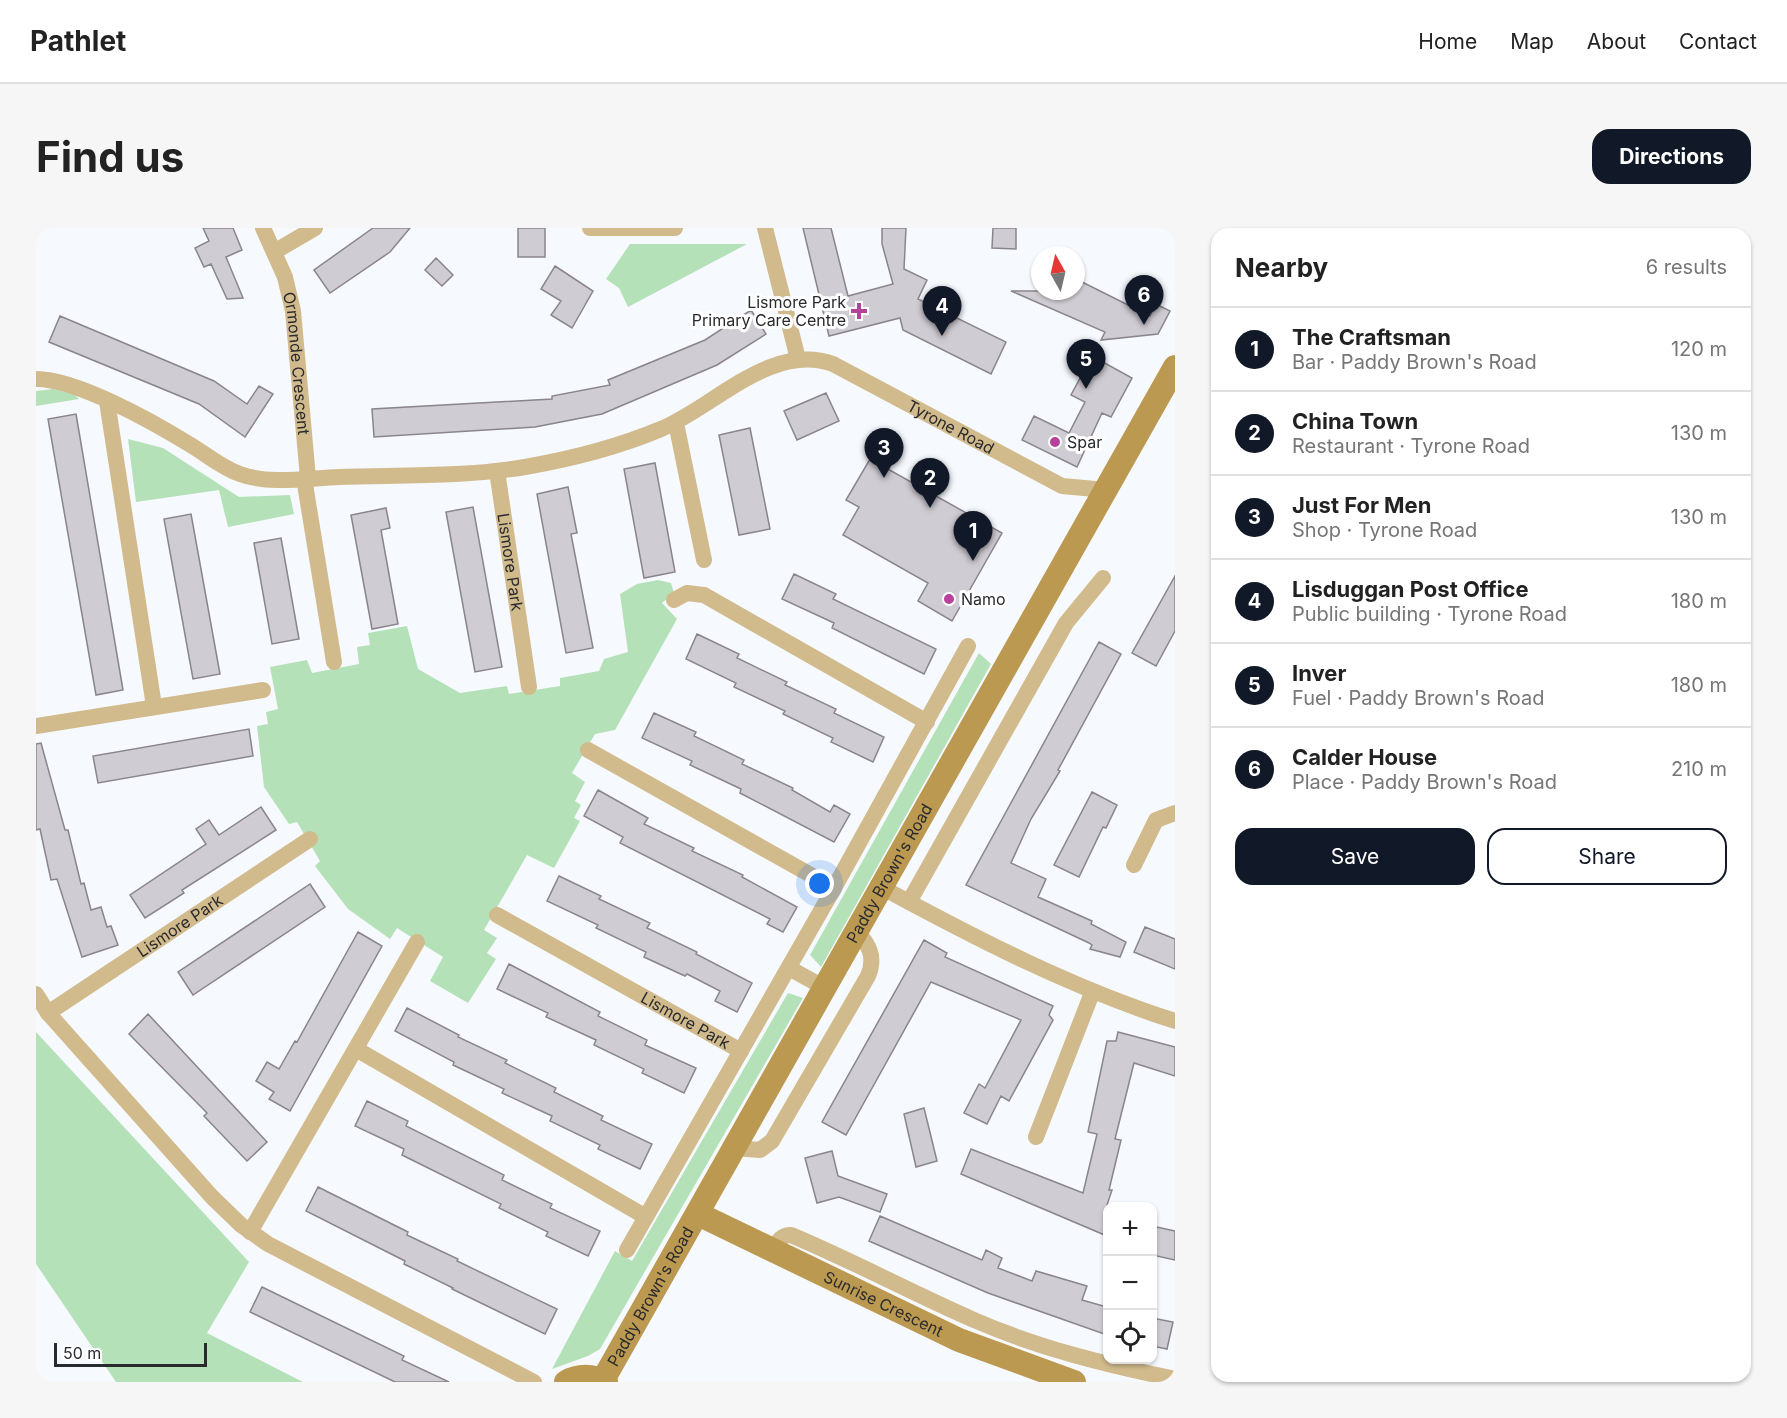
<!DOCTYPE html>
<html lang="en">
<head>
<meta charset="utf-8">
<style>
	:root { --surface:#fff; --page:#f6f6f6; --text:#222; --muted:#767676; --line:#e0e0e0; --accent:#111827 }
	body { margin:0; font-family:Inter,sans-serif; background:var(--page); color:var(--text) }
	.controls { position:absolute; right:18px; bottom:18px; display:grid; overflow:hidden; border-radius:12px; box-shadow:0 2px 4px #0004 }
	.controls button { width:54px; height:54px; display:grid; place-items:center; padding:0; border:0; border-bottom:2px solid var(--line); background:var(--surface); color:var(--text); font:30px sans-serif }
	.compass { position:absolute; left:995px; top:18px; width:54px; height:54px; border-radius:50%; background:var(--surface); box-shadow:0 2px 4px #0004; rotate:352deg }
	.scale { position:absolute; left:18px; bottom:15px; width:153px; box-sizing:border-box; padding-left:6px; border:3px solid #292a2d; border-top:0; font-size:16px; line-height:21px; white-space:nowrap; color:#292a2d; -webkit-text-stroke:4px #fff; paint-order:stroke }
	.you { position:absolute; left:784px; top:656px; width:21px; height:21px; margin:-15px; border:4px solid #fff; border-radius:50%; background:#1a73e8; box-shadow:0 0 0 9px #1a73e833 }
	.badge { display:grid; place-items:center; width:39px; height:39px; border-radius:50%; background:var(--accent); color:#fff; font-size:20px; font-weight:700 }
	.pin { position:absolute; translate:-50% -50px; filter:drop-shadow(0 2px 3px #0008) }
	.pin::after { content:''; position:absolute; top:32px; width:21px; height:18px; background:inherit; clip-path:polygon(0 0,100% 0,50% 100%) }
	.list { margin:0; padding:0; list-style:none }
	h2 { display:flex; justify-content:space-between; align-items:center; height:78px; margin:0; padding:0 24px; font-size:26px }
	h2 small { font-size:20px; font-weight:400; color:var(--muted) }
	.list li { display:grid; grid-template-columns:39px 1fr auto; gap:18px; align-items:center; box-sizing:border-box; height:84px; padding:0 24px; border-top:2px solid var(--line) }
	.list b { display:block; font-size:22px; white-space:nowrap }
	.list p { margin:0; font-size:20px; white-space:nowrap; color:var(--muted) }
	.list em { font-size:20px; font-style:normal; color:var(--muted) }
	.actions { display:flex; gap:12px; padding:18px 24px }
	.actions a { flex:1; padding:14px 0; border:2px solid var(--accent); border-radius:18px; text-align:center; font-size:21px; color:var(--accent) }
	.actions .main { background:var(--accent); color:#fff }
	.icon { flex:none; width:33px; height:33px; fill:none; stroke:currentColor; stroke-width:2; stroke-linecap:round; stroke-linejoin:round }
	.map { position:relative; flex:none; width:1139px; height:1154px; overflow:hidden; border-radius:18px }
	header { display:flex; align-items:center; gap:36px; box-sizing:border-box; height:84px; padding:0 30px; background:var(--surface); border-bottom:2px solid var(--line) }
	header strong { font-size:28px }
	nav { display:flex; gap:33px; margin-inline-start:auto; font-size:21px }
	.intro { display:flex; align-items:center; justify-content:space-between; box-sizing:border-box; height:144px; padding:0 36px }
	h1 { margin:0; font-size:42px }
	.button { padding:15px 27px; border-radius:18px; background:var(--accent); color:#fff; font-size:21px; font-weight:700 }
	main { display:flex; gap:36px; padding:0 36px }
	aside { flex:1; background:var(--surface); border-radius:18px; box-shadow:0 2px 4px #0004 }
	.map>svg:first-child { display:block }
</style>
</head>
<body>
<header>
<strong>Pathlet</strong>
<nav><a>Home</a><a>Map</a><a>About</a><a>Contact</a></nav>
</header>
<div class="intro"><h1>Find us</h1><a class="button">Directions</a></div>
<main>
<div class="map">
<svg width="1139" height="1154" viewBox="0 0 1139 1154">
	<rect width="100%" height="100%" fill="#f6f9fe"/>
	<path fill="#b5e1b9" d="M594,16H711L592,79L583,60L570,51Z
		M17,161L38,166L43,171L0,178V163Z
		M92,211L127,220L203,269L254,267L258,286L192,299L183,262L100,274Z
		M622,352L635,355L638,365L626,375L641,391L579,502L559,506L536,545L549,554L539,573L545,577L538,590L544,593L518,640L491,627L448,702L461,710L451,725L460,731L432,775L394,753L407,729L361,700L354,711L312,681L279,638L284,633L261,594L253,596L228,559L221,498L232,496L230,484L242,481L234,439L271,432L276,445L323,436L321,419L334,417L332,405L371,398L382,441L424,465L471,458L473,466L524,458V450L563,443L568,431L592,424L584,366L601,356Z
		M943,425L955,436L785,739L774,727Z
		M752,765L767,770L564,1121L552,1128L516,1141L579,1023L596,1033Z
		M0,804L213,1034L171,1105L267,1154H80L0,1036Z"/>
	<path fill="#d0ccd3" stroke="#89858b" stroke-width="1.5" d="M167,0H197L206,22L190,29L207,70L191,71L175,36L168,39L159,20L173,13Z
		M337,0H374L354,24L294,65L278,42Z
		M482,0H509V29H482Z
		M767,0H795L812,68L857,56L846,16V0H870L868,41L891,52L882,71L970,114L955,146L867,102L864,90L793,108Z
		M957,0H980V21L956,20Z
		M400,30L417,47L406,58L389,42Z
		M519,38L557,63L536,100L515,87L525,73L505,61Z
		M1040,51L1114,88L1120,76L1134,83L1122,106L1065,112L1069,104L975,63H1040Z
		M715,82L730,106L681,137L566,186L499,199L338,209L336,181L516,171V168L574,157L572,152L669,112Z
		M24,88L178,153L211,176L223,158L237,166L209,209L163,176L13,114Z
		M1056,128L1096,150L1075,189L1066,185L1041,239L986,212L998,188L1033,205L1049,174L1035,167Z
		M790,165L803,193L761,212L748,183Z
		M40,186L87,462L60,467L12,191Z
		M714,200L734,301L703,307L683,207Z
		M834,231L966,305L916,393L882,373L892,355L807,307L823,279L810,272Z
		M619,235L639,344L608,350L588,241Z
		M532,259L541,305L535,306L557,420L530,425L501,266Z
		M437,279L466,439L439,444L410,284Z
		M350,280L354,300L345,302L362,396L336,401L315,287Z
		M155,286L184,446L157,451L128,291Z
		M245,310L263,411L236,416L218,315Z
		M758,346L800,366L797,371L900,421L888,446L796,400L798,395L746,371Z
		M1139,348V403L1120,438L1096,425Z
		M661,406L703,426L701,430L751,454L749,457L800,481L798,485L848,509L837,534L795,514L797,510L747,486L749,483L698,459L700,455L650,431Z
		M1063,414L1085,426L1022,542L1024,543L995,591L975,635L1010,651L1002,669L1056,693L1055,696L1090,714L1084,729L1054,721L1056,717L1053,715L930,657Z
		M618,485L660,504L658,508L708,532L706,536L757,560L756,562L794,584L798,577L814,586L798,614L704,565L705,561L654,537L656,533L606,510Z
		M213,501L217,528L62,555L57,528Z
		M5,515L29,602H32L45,656L48,655L55,682L65,679L71,699L75,698L82,717L46,729L21,651L15,652L4,601L0,602V516Z
		M562,562L612,590L608,596L658,620L656,623L707,647L706,649L761,679L747,704L731,696L734,691L584,615L587,609L548,588Z
		M1056,564L1081,577L1070,600L1067,599L1043,649L1018,637Z
		M225,579L240,602L146,662L148,665L109,690L94,667L170,616L160,601L173,592L183,607Z
		M523,648L565,668L563,671L614,695L611,700L661,724L660,726L716,755L701,784L679,773L684,763L651,746L649,748L608,729L610,724L560,700L562,697L511,673Z
		M274,656L289,679L157,767L142,744Z
		M1109,699L1139,711V741L1098,724Z
		M322,704L346,718L254,883L233,871L238,864L220,853L231,834L243,841L259,813L261,814Z
		M888,712L911,725L909,729L1017,778L1013,787L1017,792L973,873L965,868L951,896L928,885L943,856L949,860L985,792L895,754L810,907L786,894Z
		M473,736L564,784L562,788L611,812L609,817L660,840L648,865L606,845L608,841L558,817L560,812L510,789L512,785L461,761Z
		M371,780L423,807L422,809L471,832L469,835L520,860L518,864L567,888L565,892L616,916L604,941L562,921L564,917L514,893L516,888L466,865L468,861L417,837L418,834L359,803Z
		M112,786L231,914L211,933L168,888L171,885L93,806Z
		M1082,804L1139,819V848L1098,835L1079,911L1085,912L1073,962H1076L1071,977V1008L925,946L935,921L1047,965L1061,906L1052,904L1071,813H1080Z
		M331,873L372,893L370,898L468,947L466,952L516,976L514,980L564,1003L552,1028L510,1008L512,1004L463,980L465,976L366,927L368,921L319,898Z
		M888,880L901,933L880,939L868,886Z
		M796,923L802,948L851,966L844,984L803,969L781,975L769,930Z
		M282,959L372,1004L371,1007L422,1031L421,1033L521,1081L509,1106L416,1061L417,1060L368,1036L369,1033L270,983Z
		M844,988L946,1032L950,1022L966,1030L962,1040L996,1053L1000,1043L1051,1058L1046,1072L1071,1079V1107L952,1065L833,1013Z
		M1116,998L1139,1003V1032L1116,1027Z
		M226,1059L368,1128L366,1132L413,1154H359L214,1084Z
		M1116,1090L1137,1094L1131,1121L1116,1118Z"/>
	<g fill="none" stroke-linecap="round" stroke-linejoin="round">
		<g stroke="#d1ba8c" stroke-width="16">
			<path id="s1" d="M227,0L249,49L257,83L272,250"/>
			<path d="M554,0H639"/>
			<path d="M729,0L762,131"/>
			<path d="M238,24L279,0"/>
			<path id="s2" d="M0,151C41,151 117,194 153,216C170,226 186,240 204,246C234,257 272,250 303,249C365,247 428,249 489,239C535,231 582,219 625,201C678,179 735,114 797,136L1026,258L1070,262"/>
			<path d="M71,173L118,478"/>
			<path d="M640,195L668,332"/>
			<path id="s3" d="M461,243L493,459"/>
			<path d="M268,250L298,434"/>
			<path d="M638,372L651,365L668,367L891,494"/>
			<path d="M0,498L227,462"/>
			<path d="M552,522L798,660"/>
			<path d="M1098,637L1120,592L1139,585"/>
			<path d="M845,659C941,711 1036,760 1139,793"/>
			<path d="M873,674L1030,395L1067,350"/>
			<path id="s4" d="M461,687L705,823"/>
			<path d="M753,740L789,760"/>
			<path d="M0,766L12,785L176,969L205,997L232,1016L498,1154"/>
			<path id="s5" d="M12,785L274,611"/>
			<path d="M320,821L610,989"/>
			<path d="M1000,909L1056,765"/>
			<path d="M698,920L724,922L736,913L832,748C840,729 833,717 821,703"/>
			<path d="M214,1004L381,714"/>
			<path d="M591,1022L798,660L932,418"/>
			<path d="M737,1023C742,1014 744,1007 755,1007C817,1033 876,1065 938,1092C1002,1120 1071,1137 1139,1151"/>
		</g>
		<g stroke="#bc9951" stroke-width="24">
			<path id="s6" d="M662,986L923,1112L1038,1154"/>
			<path id="s7" d="M567,1152L1139,139"/>
			<path d="M530,1154C542,1147 557,1147 570,1154"/>
		</g>
	</g>
	<g fill="#b7429b" stroke="#fff" stroke-width="2">
		<path d="M820 74h6v6h6v6h-6v6h-6v-6h-6v-6h6z"/>
		<circle cx="1019" cy="214" r="6"/>
		<circle cx="913" cy="371" r="6"/>
	</g>
	<g text-anchor="middle" dominant-baseline="central" stroke-width="6" stroke-linejoin="round" paint-order="stroke">
		<g font-size="16" fill="#292a2d" stroke="#fff" text-anchor="start">
			<text x="810" y="74" text-anchor="end">Lismore Park<tspan x="810" dy="18">Primary Care Centre</tspan></text>
			<text x="1031" y="214">Spar</text>
			<text x="925" y="371">Namo</text>
		</g>
		<g font-size="16" fill="#292a2d" stroke="#fff">
			<text stroke="none"><textPath href="#s1" startOffset="141">Ormonde Crescent</textPath></text>
			<text stroke="none"><textPath href="#s2" startOffset="978">Tyrone Road</textPath></text>
			<text stroke="none"><textPath href="#s3" startOffset="92">Lismore Park</textPath></text>
			<text stroke="none"><textPath href="#s7" startOffset="582">Paddy Brown's Road</textPath></text>
			<text stroke="none"><textPath href="#s5" startOffset="158">Lismore Park</textPath></text>
			<text stroke="none"><textPath href="#s4" startOffset="216">Lismore Park</textPath></text>
			<text stroke="none"><textPath href="#s7" startOffset="96">Paddy Brown's Road</textPath></text>
			<text stroke="none"><textPath href="#s6" startOffset="206">Sunrise Crescent</textPath></text>
		</g>
	</g>
</svg>
<div class="controls">
<button>+</button>
<button>−</button>
<button><svg class="icon" aria-label="locate" viewBox="0 0 24 24"><circle cx="12" cy="12" r="6"/><path d="M12 2v4M12 18v4M2 12h4M18 12h4"/></svg></button>
</div>
<svg class="compass" viewBox="-18 -18 36 36"><path d="M0-13l5 13h-10z" fill="#e53935"/><path d="M0 13l5-13h-10z" fill="#767676"/></svg>
<div class="scale">50 m</div>
<div class="you"></div>
<div class="pin badge" style="left:937px;top:333px">1</div>
<div class="pin badge" style="left:894px;top:280px">2</div>
<div class="pin badge" style="left:848px;top:250px">3</div>
<div class="pin badge" style="left:906px;top:108px">4</div>
<div class="pin badge" style="left:1050px;top:161px">5</div>
<div class="pin badge" style="left:1108px;top:97px">6</div>
</div>
<aside>
<h2>Nearby<small>6 results</small></h2>
<ul class="list">
<li><span class="badge">1</span><div><b>The Craftsman</b><p>Bar · Paddy Brown's Road</p></div><em>120 m</em></li>
<li><span class="badge">2</span><div><b>China Town</b><p>Restaurant · Tyrone Road</p></div><em>130 m</em></li>
<li><span class="badge">3</span><div><b>Just For Men</b><p>Shop · Tyrone Road</p></div><em>130 m</em></li>
<li><span class="badge">4</span><div><b>Lisduggan Post Office</b><p>Public building · Tyrone Road</p></div><em>180 m</em></li>
<li><span class="badge">5</span><div><b>Inver</b><p>Fuel · Paddy Brown's Road</p></div><em>180 m</em></li>
<li><span class="badge">6</span><div><b>Calder House</b><p>Place · Paddy Brown's Road</p></div><em>210 m</em></li>
</ul>
<div class="actions"><a class="main">Save</a><a>Share</a></div>
</aside>
</main>
</body>
</html>
